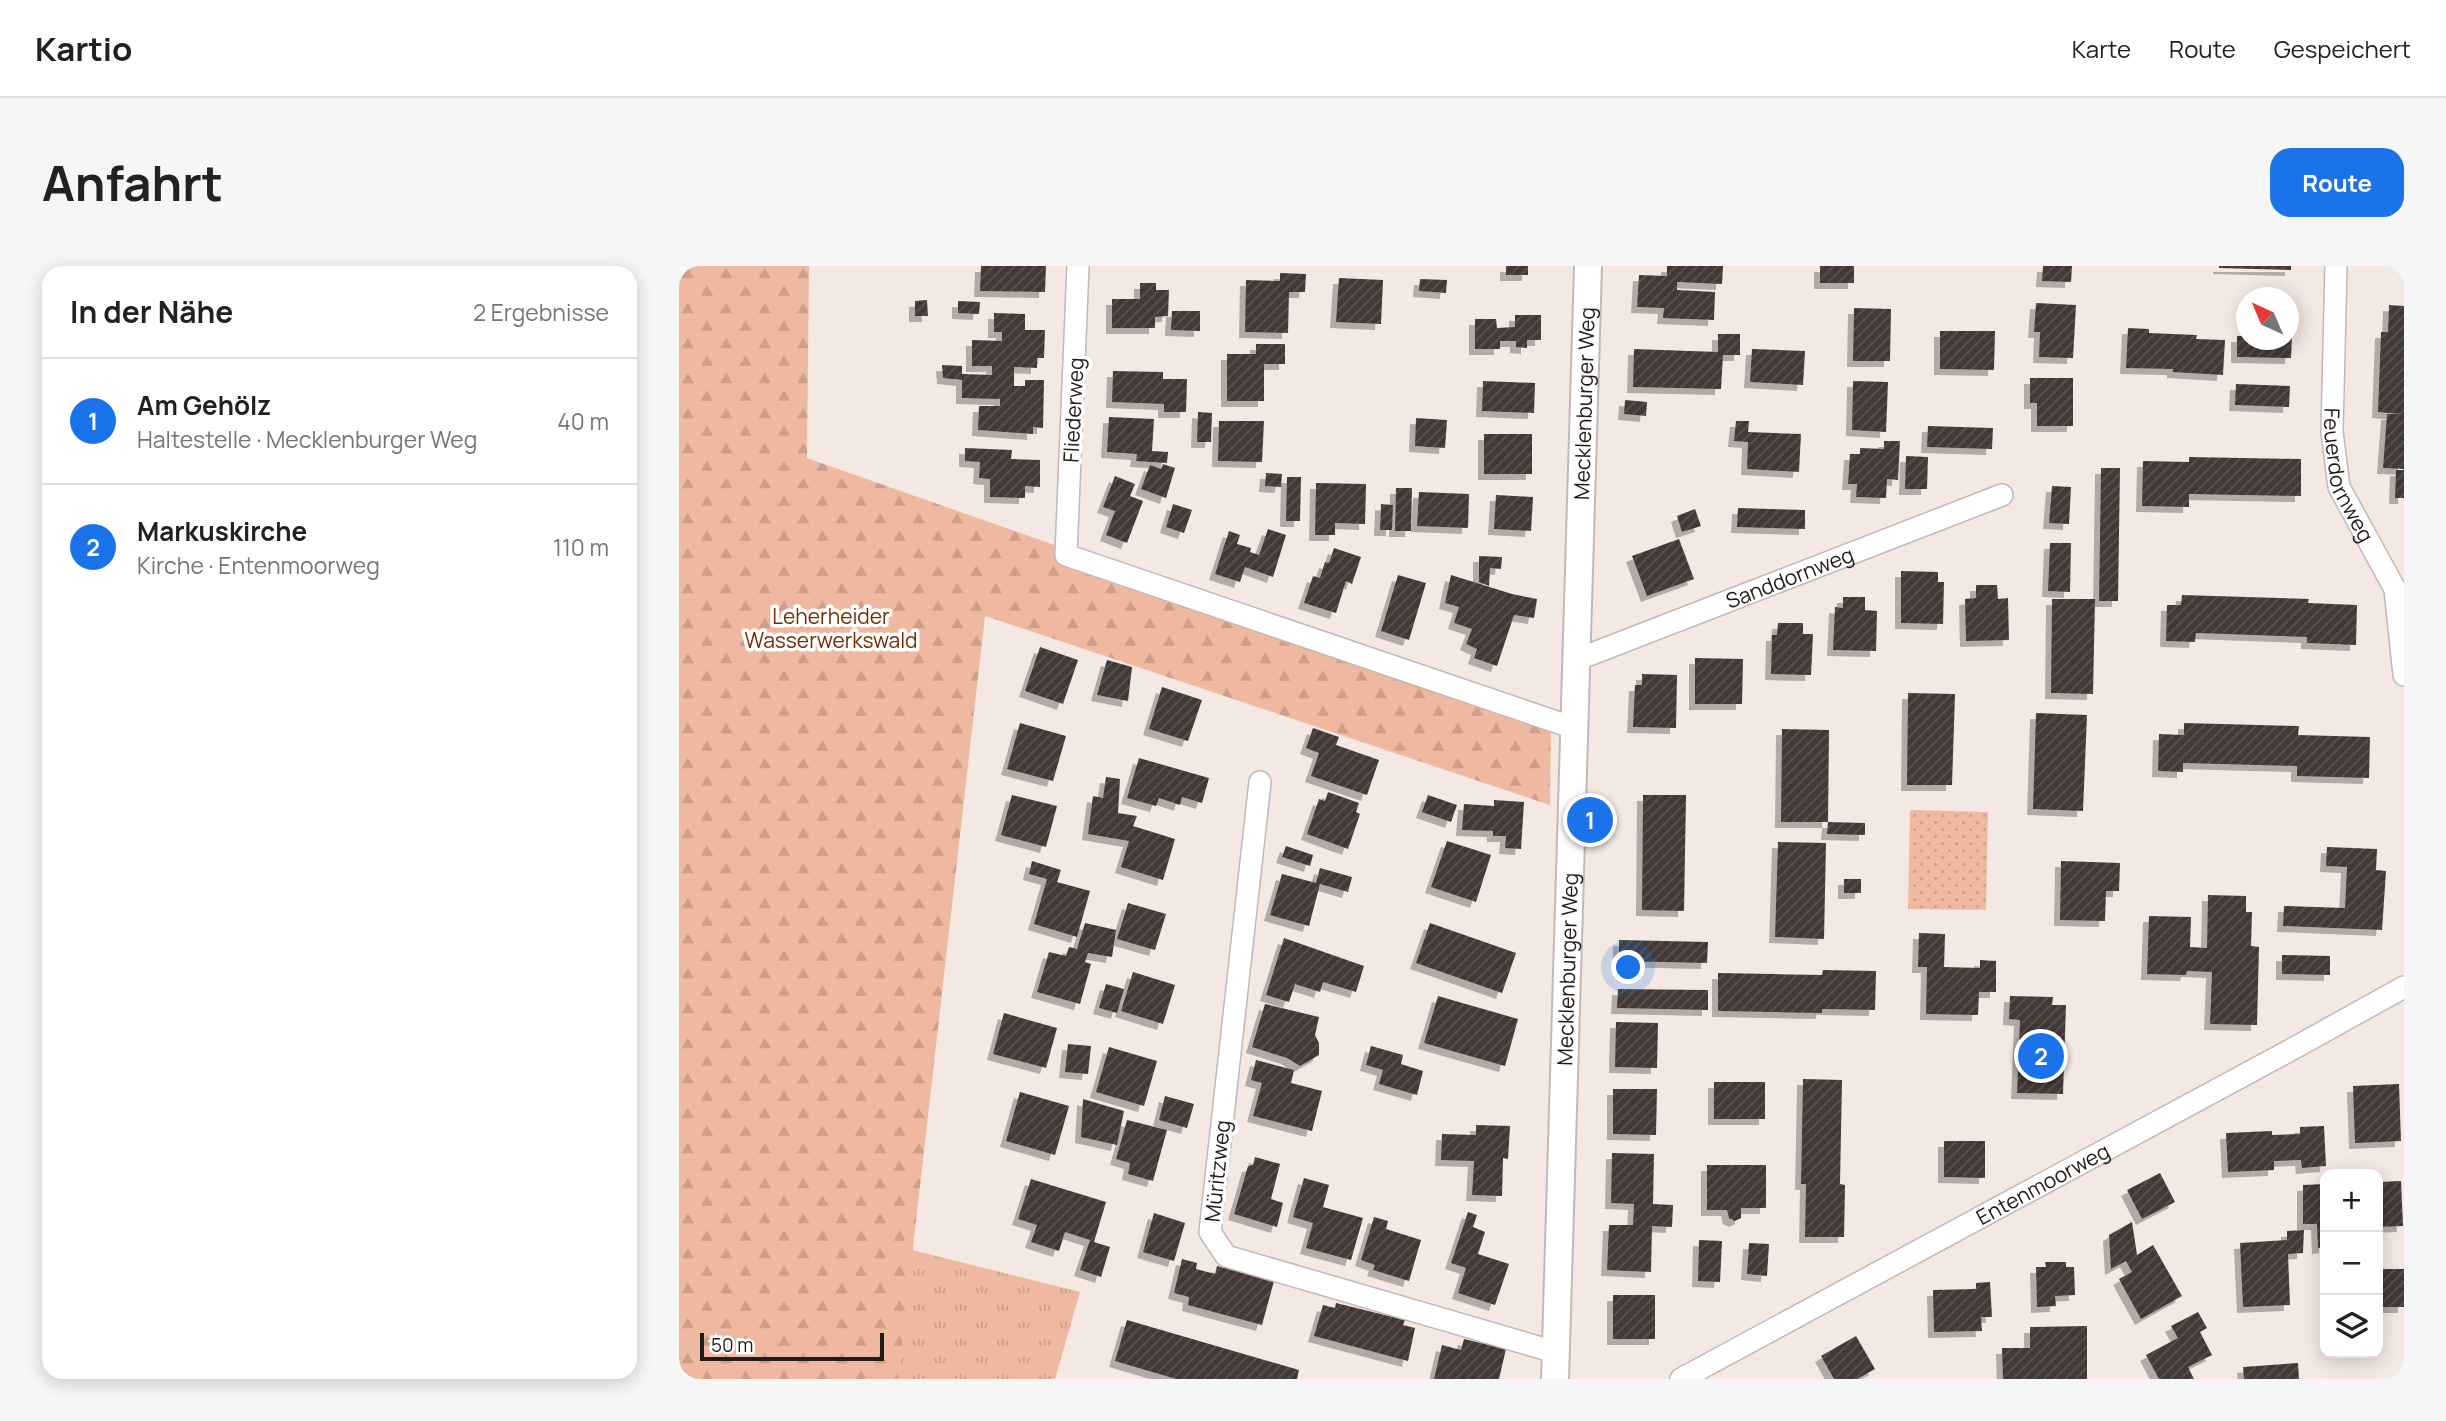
<!DOCTYPE html>
<html lang="de">
<head>
<meta charset="utf-8">
<style>
	:root { --surface:#fff; --page:#f6f6f6; --text:#202124; --muted:#757577; --line:#e0e0e0; --accent:#1a73e8 }
	body { margin:0; font-family:Manrope,sans-serif; background:var(--page); color:var(--text) }
	.controls { position:absolute; right:21px; bottom:21px; display:grid; overflow:hidden; border-radius:14px; box-shadow:0 4px 18px #0003 }
	.controls button { width:63px; height:63px; display:grid; place-items:center; padding:0; border:0; border-bottom:2px solid var(--line); background:var(--surface); color:var(--text); font:35px sans-serif }
	.compass { position:absolute; left:1557px; top:21px; width:63px; height:63px; border-radius:50%; background:var(--surface); box-shadow:0 4px 18px #0003; rotate:316deg }
	.scale { position:absolute; left:21px; bottom:18px; width:184px; box-sizing:border-box; padding-left:7px; border:4px solid #201b1a; border-top:0; font-size:19px; line-height:24px; white-space:nowrap; color:#201b1a; -webkit-text-stroke:5px #fff; paint-order:stroke }
	.you { position:absolute; left:950px; top:702px; width:24px; height:24px; margin:-18px; border:5px solid #fff; border-radius:50%; background:#1a73e8; box-shadow:0 0 0 10px #1a73e833 }
	.badge { display:grid; place-items:center; width:46px; height:46px; border-radius:50%; background:var(--accent); color:#fff; font-size:23px; font-weight:700 }
	.pin { position:absolute; translate:-50% -50%; border:4px solid #fff; box-shadow:0 2px 7px #0006 }
	.list { margin:0; padding:0; list-style:none }
	h2 { display:flex; justify-content:space-between; align-items:center; height:91px; margin:0; padding:0 28px; font-size:30px }
	h2 small { font-size:23px; font-weight:400; color:var(--muted) }
	.list li { display:grid; grid-template-columns:46px 1fr auto; gap:21px; align-items:center; box-sizing:border-box; height:126px; padding:0 28px; border-top:2px solid var(--line) }
	.list b { display:block; font-size:26px; white-space:nowrap }
	.list p { margin:0; font-size:23px; white-space:nowrap; color:var(--muted) }
	.list em { font-size:23px; font-style:normal; color:var(--muted) }
	.icon { flex:none; width:38px; height:38px; fill:none; stroke:currentColor; stroke-width:2; stroke-linecap:round; stroke-linejoin:round }
	.map { position:relative; flex:none; width:1725px; height:1113px; overflow:hidden; border-radius:21px }
	header { display:flex; align-items:center; gap:42px; box-sizing:border-box; height:98px; padding:0 35px; background:var(--surface); border-bottom:2px solid var(--line) }
	header strong { font-size:33px }
	nav { display:flex; gap:38px; margin-inline-start:auto; font-size:24px }
	.intro { display:flex; align-items:center; justify-content:space-between; box-sizing:border-box; height:168px; padding:0 42px }
	h1 { margin:0; font-size:49px }
	.button { padding:18px 32px; border-radius:21px; background:var(--accent); color:#fff; font-size:24px; font-weight:700 }
	main { display:flex; gap:42px; padding:0 42px }
	aside { flex:1; background:var(--surface); border-radius:21px; box-shadow:0 4px 18px #0003 }
	.map>svg:first-child { display:block }
</style>
</head>
<body>
<header>
<strong>Kartio</strong>
<nav><a>Karte</a><a>Route</a><a>Gespeichert</a></nav>
</header>
<div class="intro"><h1>Anfahrt</h1><a class="button">Route</a></div>
<main>
<aside>
<h2>In der Nähe<small>2 Ergebnisse</small></h2>
<ul class="list">
<li><span class="badge">1</span><div><b>Am Gehölz</b><p>Haltestelle · Mecklenburger Weg</p></div><em>40 m</em></li>
<li><span class="badge">2</span><div><b>Markuskirche</b><p>Kirche · Entenmoorweg</p></div><em>110 m</em></li>
</ul>
</aside>
<div class="map">
<svg width="1725" height="1113" viewBox="0 0 1725 1113">
	<defs>
		<pattern id="grass-tufts" width="24" height="20" patternUnits="userSpaceOnUse" patternTransform="scale(1.75)"><rect width="24" height="20" fill="#efb9a1"/><path d="M3 7l-1-3M5 7V3M7 7l1-3M15 17l-1-3M17 17v-4M19 17l1-3" fill="none" stroke="#cd9e8a"/></pattern>
		<pattern id="forest-firs" width="22" height="20" patternUnits="userSpaceOnUse" patternTransform="scale(1.75)"><rect width="22" height="20" fill="#efb9a1"/><path d="M5 1l3.5 6h-7zM16 11l3.5 6h-7z" fill="#cd9e8a"/></pattern>
		<pattern id="park-dots" width="8" height="8" patternUnits="userSpaceOnUse" patternTransform="scale(1.75)"><rect width="8" height="8" fill="#efb9a1"/><path d="M2 2h.1M6 6h.1" fill="none" stroke="#cd9e8a" stroke-width="1.8" stroke-linecap="round"/></pattern>
		<pattern id="building-hatch" width="6" height="6" patternUnits="userSpaceOnUse" patternTransform="scale(1.75)"><rect width="6" height="6" fill="#423935"/><path d="M-1 1l2-2M0 6l6-6M5 7l2-2" fill="none" stroke="#5a5350"/></pattern>
		<filter id="shadow"><feDropShadow dx="-6" dy="6" stdDeviation="0" flood-color="#0004"/></filter>
	</defs>
	<rect width="100%" height="100%" fill="#f4e8e3"/>
	<path fill="url(#grass-tufts)" d="M233,984L401,1026L376,1113H219Z"/>
	<path fill="url(#forest-firs)" d="M0,0H130L128,192L872,454L871,539L306,350L219,1113H0Z"/>
	<path fill="url(#park-dots)" d="M1231,544L1309,546L1307,644L1229,643Z"/>
	<path fill="url(#building-hatch)" filter="url(#shadow)" d="M302,0H367L366,26L301,25Z
		M827,0H849V9H827Z
		M988,0H1044L1043,18L998,16V24L1036,26L1035,54L984,52L985,42L958,41L960,9L988,10Z
		M1141,0H1175V17H1141Z
		M1364,0H1393L1392,16L1363,15Z
		M1540,0H1612V4L1540,2Z
		M601,7L627,8L626,26H610L609,67L566,66L567,14L601,15Z
		M660,12L704,14L702,58L657,56Z
		M741,13L768,14L767,27L740,25Z
		M461,17H477V24H490L489,50L476,51V62H433V33H461Z
		M248,34L249,50H236V35Z
		M279,35L301,36L300,48L279,47Z
		M1357,37L1397,39L1394,92L1360,91L1361,66H1355Z
		M1710,39L1725,40V203L1704,202L1708,148H1722L1699,146L1702,66H1709Z
		M1175,42L1212,43L1211,95H1174Z
		M493,45H521V65L492,64Z
		M315,47L346,48V64H366L365,92H358V102L335,101V120H346V114H365L364,162L354,161V168L299,164L300,140H321V133L283,132V114L264,112L263,99L283,100V108L313,109V100H293V74L323,75V66H315Z
		M836,49H862V74H848V82L837,81V75H821V83H796V53H817L818,62L836,61Z
		M1449,62L1470,63V67L1518,69L1517,73L1546,74L1544,109L1494,106V103L1447,102Z
		M1261,65H1316L1315,104L1261,103Z
		M1039,68H1061V89H1044L1042,123L954,121L955,83L1039,86Z
		M1558,70H1567V74H1610V71H1613L1612,92L1558,91Z
		M577,78H606V98H585V135H548V88H577Z
		M1073,83L1126,85L1124,119L1071,116Z
		M434,105L484,106V113H508L507,146H485V138L433,136Z
		M1351,112H1394V160H1358V137H1351Z
		M804,115L856,117L855,147L803,145Z
		M1174,115L1209,116L1207,166L1173,164Z
		M1557,118L1611,120L1610,141L1556,139Z
		M946,134L968,136L967,150L945,148Z
		M519,146L533,147L532,176H518Z
		M430,151L475,153L473,185L489,186L488,197L457,195L458,188L428,186Z
		M737,152L768,154L766,182L736,180Z
		M540,155H585L583,196L539,195Z
		M1057,155H1070L1069,166L1122,168L1120,206L1068,203L1069,176L1055,175Z
		M1249,160L1314,162L1313,183L1248,181Z
		M805,168H853V208H805Z
		M1205,175H1221L1219,214L1208,213L1207,232L1177,231L1178,218H1169L1171,188H1181V182L1205,183Z
		M286,182L333,184L332,193L361,194V221L346,220V232L311,231V213L300,212L301,196L286,195Z
		M1227,190L1249,191L1248,223H1226Z
		M1510,191L1622,193V230L1510,228V241L1463,240L1464,195L1510,196Z
		M484,198L496,202L487,232L462,223L471,199L482,203Z
		M1422,202H1441L1439,335H1420Z
		M1717,204H1725V232H1716Z
		M587,207L603,208L602,221L586,220Z
		M436,210L456,218L451,230L464,235L448,277L427,269L436,245L424,241Z
		M608,211H622L621,255H607Z
		M637,217L687,218L686,258L656,257V269H636Z
		M1373,220L1392,221L1390,258L1370,257Z
		M717,222H733L732,265H716Z
		M740,226L790,228L789,262L738,260Z
		M817,229L854,231L852,265L815,263Z
		M494,238L513,244L505,267L487,261Z
		M702,238L714,239L713,264H701Z
		M1059,242L1126,244V263L1058,261Z
		M1016,243L1022,260L1003,266L998,250Z
		M589,263L607,269L594,311L566,301L561,316L536,308L550,265L561,269L558,278L572,282L571,286L580,289Z
		M1000,273L1015,313L968,330L953,290Z
		M1371,277H1392L1391,326L1369,325Z
		M655,282L682,291L673,318L667,315L657,347L625,337L634,310L641,312L646,296L650,297Z
		M800,290L823,291L822,303L811,302L810,320L800,316Z
		M1222,305L1259,306V316H1265L1264,358L1222,357Z
		M719,309L747,317L730,374L702,365Z
		M772,309L833,328L858,333L855,352L835,349L818,400L795,392L798,383L787,378L793,363L775,357L780,341L766,337Z
		M1297,319H1318L1319,333L1329,332L1330,374L1287,375L1286,333L1297,332Z
		M1503,329L1630,333L1629,337L1678,339L1677,379L1628,377V371L1517,367L1516,376L1487,375L1488,339H1502Z
		M1164,331H1186V344L1198,345L1197,385L1154,384L1156,341L1164,342Z
		M1373,333H1416L1414,428L1372,427Z
		M1099,357H1124V368H1134L1132,409L1092,408L1093,369H1098Z
		M361,381L399,394L384,438L346,425Z
		M1016,392L1064,393L1063,438H1016Z
		M428,394L453,401L449,435L418,429Z
		M963,408L998,409L997,462L954,461L956,419H963Z
		M483,421L523,434L509,475L470,463Z
		M1229,427L1276,428L1273,519H1228Z
		M1357,447L1408,449L1404,545L1354,543Z
		M341,457L387,470L374,515L328,503Z
		M1505,457L1620,460L1619,469L1691,471L1690,512L1618,510V500L1504,497V506L1479,505L1480,468L1505,469Z
		M634,462L660,471L657,479L700,494L688,529L632,510L640,487L627,482Z
		M1103,463L1150,464L1149,556H1102Z
		M460,492L530,512L523,537L503,531L501,539L480,532L477,540L448,532Z
		M427,511L441,513L439,547L458,550L454,560L496,573L484,614L442,601L450,575L409,568L414,530L424,532Z
		M649,526L680,537L677,546L681,548L669,583L628,568L640,533L646,535Z
		M333,529L378,540L367,581L322,569Z
		M749,529L778,539L772,556L743,546Z
		M964,529H1007L1005,645L963,644Z
		M815,534L845,536L842,583L826,582L827,570H814V565L783,564L785,538L815,540Z
		M1149,556L1186,557V569L1148,568Z
		M768,575L812,589L797,636L752,621Z
		M1099,576L1147,577L1145,673L1096,671Z
		M607,580L634,589L631,600L603,591Z
		M1648,581L1698,583L1697,604L1707,605L1703,664L1604,660L1605,640L1666,642L1668,601L1647,600Z
		M353,595L382,604L378,616L411,625L398,671L355,658L368,613L350,608Z
		M1382,595L1441,597L1440,625H1427L1426,655L1381,654Z
		M641,602L673,611L669,626L641,618L630,660L591,649L603,608L637,617Z
		M1165,613H1182V627H1165Z
		M1529,629L1567,630V646H1573L1572,680L1580,681L1578,759L1531,758L1533,706L1508,705L1507,709L1468,708L1470,650L1512,651L1511,681L1528,682Z
		M449,637L487,648L476,684L438,673Z
		M406,657L437,664L433,691L409,687L406,696L412,698L401,738L358,726L370,686L387,690L390,681L398,683Z
		M751,657L837,687L823,727L737,697Z
		M1240,667L1266,668L1265,701L1301,702V694L1317,695V726H1300L1299,749L1247,748L1248,701H1239Z
		M605,672L685,700L677,726L644,716L641,726L616,718L610,736L587,729Z
		M940,674L1029,676L1028,697L940,695Z
		M1603,689L1651,690V709L1603,708Z
		M1144,704L1197,705L1196,744L1143,743V747L1039,745V707L1143,709Z
		M454,706L496,719L484,758L442,745Z
		M427,718L445,723L438,747L420,742Z
		M939,723L1029,724V744L938,742Z
		M759,730L839,753L826,800L745,777Z
		M1331,730L1374,731L1373,739H1387L1384,828L1338,827L1341,754L1330,753Z
		M586,738L640,751L636,769L640,777V789L621,800L608,792L573,781Z
		M325,747L378,762L367,802L314,788Z
		M937,756L979,757L978,802L936,801Z
		M389,778L412,780L409,808L386,806Z
		M692,780L724,789L722,798L744,805L738,829L700,818L704,804L687,799Z
		M430,781L478,795L465,840L417,826Z
		M577,794L615,804L612,817L643,825L633,865L574,850L583,817L572,814Z
		M1124,813L1163,814L1161,918L1166,919L1165,971H1126L1127,918H1122Z
		M1035,816H1086V853H1035Z
		M1720,818L1722,875L1676,877L1674,820Z
		M934,823H978L977,869L934,868Z
		M341,826L390,840L376,889L327,875Z
		M486,830L515,838L508,862L480,854Z
		M404,833L445,845L438,879L402,871Z
		M448,854L488,864L474,915L449,908L451,897L437,893Z
		M797,859L831,860L829,893L824,892L823,930L793,929L795,895L762,894L763,868L797,869Z
		M1645,860L1647,900L1623,902L1622,894L1595,895V904L1549,906L1547,867L1593,865V869L1621,868V861Z
		M1265,875H1306V912L1265,911Z
		M933,887L975,888L974,938L994,939L993,961L973,960L972,1006L928,1004L930,959H954L955,938L932,937Z
		M576,891L601,898L592,933L604,937L598,961L555,948L569,900L574,899Z
		M1028,899H1087V942H1062V952L1056,955L1050,952L1048,944H1028Z
		M1481,907L1496,936L1463,953L1448,924Z
		M625,912L650,919L644,941L684,952L672,994L627,982L634,957L614,951Z
		M352,913L427,936L415,976L431,981L422,1011L401,1004L411,974L386,966L380,985L352,976L358,959L339,953Z
		M1722,915L1724,960L1699,961V916Z
		M1646,918V981L1639,982L1638,958H1624V919Z
		M789,946L798,949L794,961L806,966L799,988L830,998L816,1039L779,1027L787,1002L772,997Z
		M475,947L506,957L495,995L464,986Z
		M695,951L709,955L707,963L742,974L730,1015L694,1004L696,999L682,994Z
		M1453,956L1458,989L1474,979L1503,1030L1462,1053L1440,1013L1453,1006L1447,995L1432,1003L1430,969Z
		M1625,964L1624,987L1609,988L1611,1039L1564,1041L1561,977L1608,974V965Z
		M1020,974L1043,975L1041,1016L1019,1015Z
		M1070,977L1090,978L1088,1010L1068,1008Z
		M503,993L518,997L517,1003L536,1008L538,1000L595,1015L583,1059L509,1039L510,1031L495,1027Z
		M1366,996H1387V1001H1395L1396,1029L1376,1030L1377,1040L1358,1041L1357,1001H1367Z
		M1699,1003H1725V1041H1699Z
		M1311,1016L1313,1051H1302L1303,1065L1255,1066L1254,1024L1297,1023V1017Z
		M934,1029H976V1073H934Z
		M657,1037L726,1054L724,1059L736,1062L729,1095L635,1070L644,1039L656,1042Z
		M1519,1046L1528,1062L1521,1066L1533,1089L1509,1101L1515,1113H1480L1467,1089L1499,1072L1492,1060Z
		M448,1054L620,1104L618,1113H497L436,1095Z
		M1408,1060V1113H1324L1323,1082H1351V1061Z
		M1177,1070L1196,1103L1178,1113H1155L1142,1090Z
		M785,1073L827,1083L820,1113H755L763,1079L782,1084Z
		M1619,1097L1620,1113H1565L1564,1101Z"/>
	<g fill="none" stroke-linecap="round" stroke-linejoin="round">
		<defs>
			<g id="minor">
				<path d="M399,0L387,289L895,462"/>
				<path id="s1" d="M1657,0L1653,166L1660,221L1716,323L1725,409"/>
				<path id="s2" d="M897,394L1323,229"/>
				<path d="M581,516L531,966L547,990L876,1086"/>
				<path id="s3" d="M1002,1113L1617,781L1725,721"/>
			</g>
			<g id="tertiary">
				<path id="s4" d="M876,1113L909,0"/>
			</g>
		</defs>
		<use href="#minor" stroke="#c4b8b3" stroke-width="24"/>
		<use href="#tertiary" stroke="#c4b8b3" stroke-width="30"/>
		<use href="#minor" stroke="#fff" stroke-width="21"/>
		<use href="#tertiary" stroke="#fff" stroke-width="26"/>
	</g>
	<g text-anchor="middle" dominant-baseline="central" stroke-width="7" stroke-linejoin="round" paint-order="stroke">
		<g font-size="21" fill="#201b1a" stroke="#fff">
			<text stroke="none"><textPath href="#s4" startOffset="976">Mecklenburger Weg</textPath></text>
			<text transform="translate(394 144) rotate(-87)">Fliederweg</text>
			<text stroke="none"><textPath href="#s1" startOffset="212">Feuerdornweg</textPath></text>
			<text stroke="none"><textPath href="#s2" startOffset="229">Sanddornweg</textPath></text>
			<text stroke="none"><textPath href="#s4" startOffset="410">Mecklenburger Weg</textPath></text>
			<text transform="translate(538 905) rotate(-84)">Müritzweg</text>
			<text stroke="none"><textPath href="#s3" startOffset="411">Entenmoorweg</textPath></text>
		</g>
		<g font-size="21" fill="#732e04" stroke="#fff">
			<text x="152" y="350">Leherheider<tspan x="152" dy="24">Wasserwerkswald</tspan></text>
		</g>
	</g>
</svg>
<div class="controls">
<button>+</button>
<button>−</button>
<button><svg class="icon" aria-label="layers" viewBox="0 0 24 24"><path d="M12 4l9 5-9 5-9-5zM3 14l9 5 9-5"/></svg></button>
</div>
<svg class="compass" viewBox="-18 -18 36 36"><path d="M0-13l5 13h-10z" fill="#e53935"/><path d="M0 13l5-13h-10z" fill="#757577"/></svg>
<div class="scale">50 m</div>
<div class="you"></div>
<div class="pin badge" style="left:911px;top:554px">1</div>
<div class="pin badge" style="left:1362px;top:790px">2</div>
</div>
</main>
</body>
</html>
